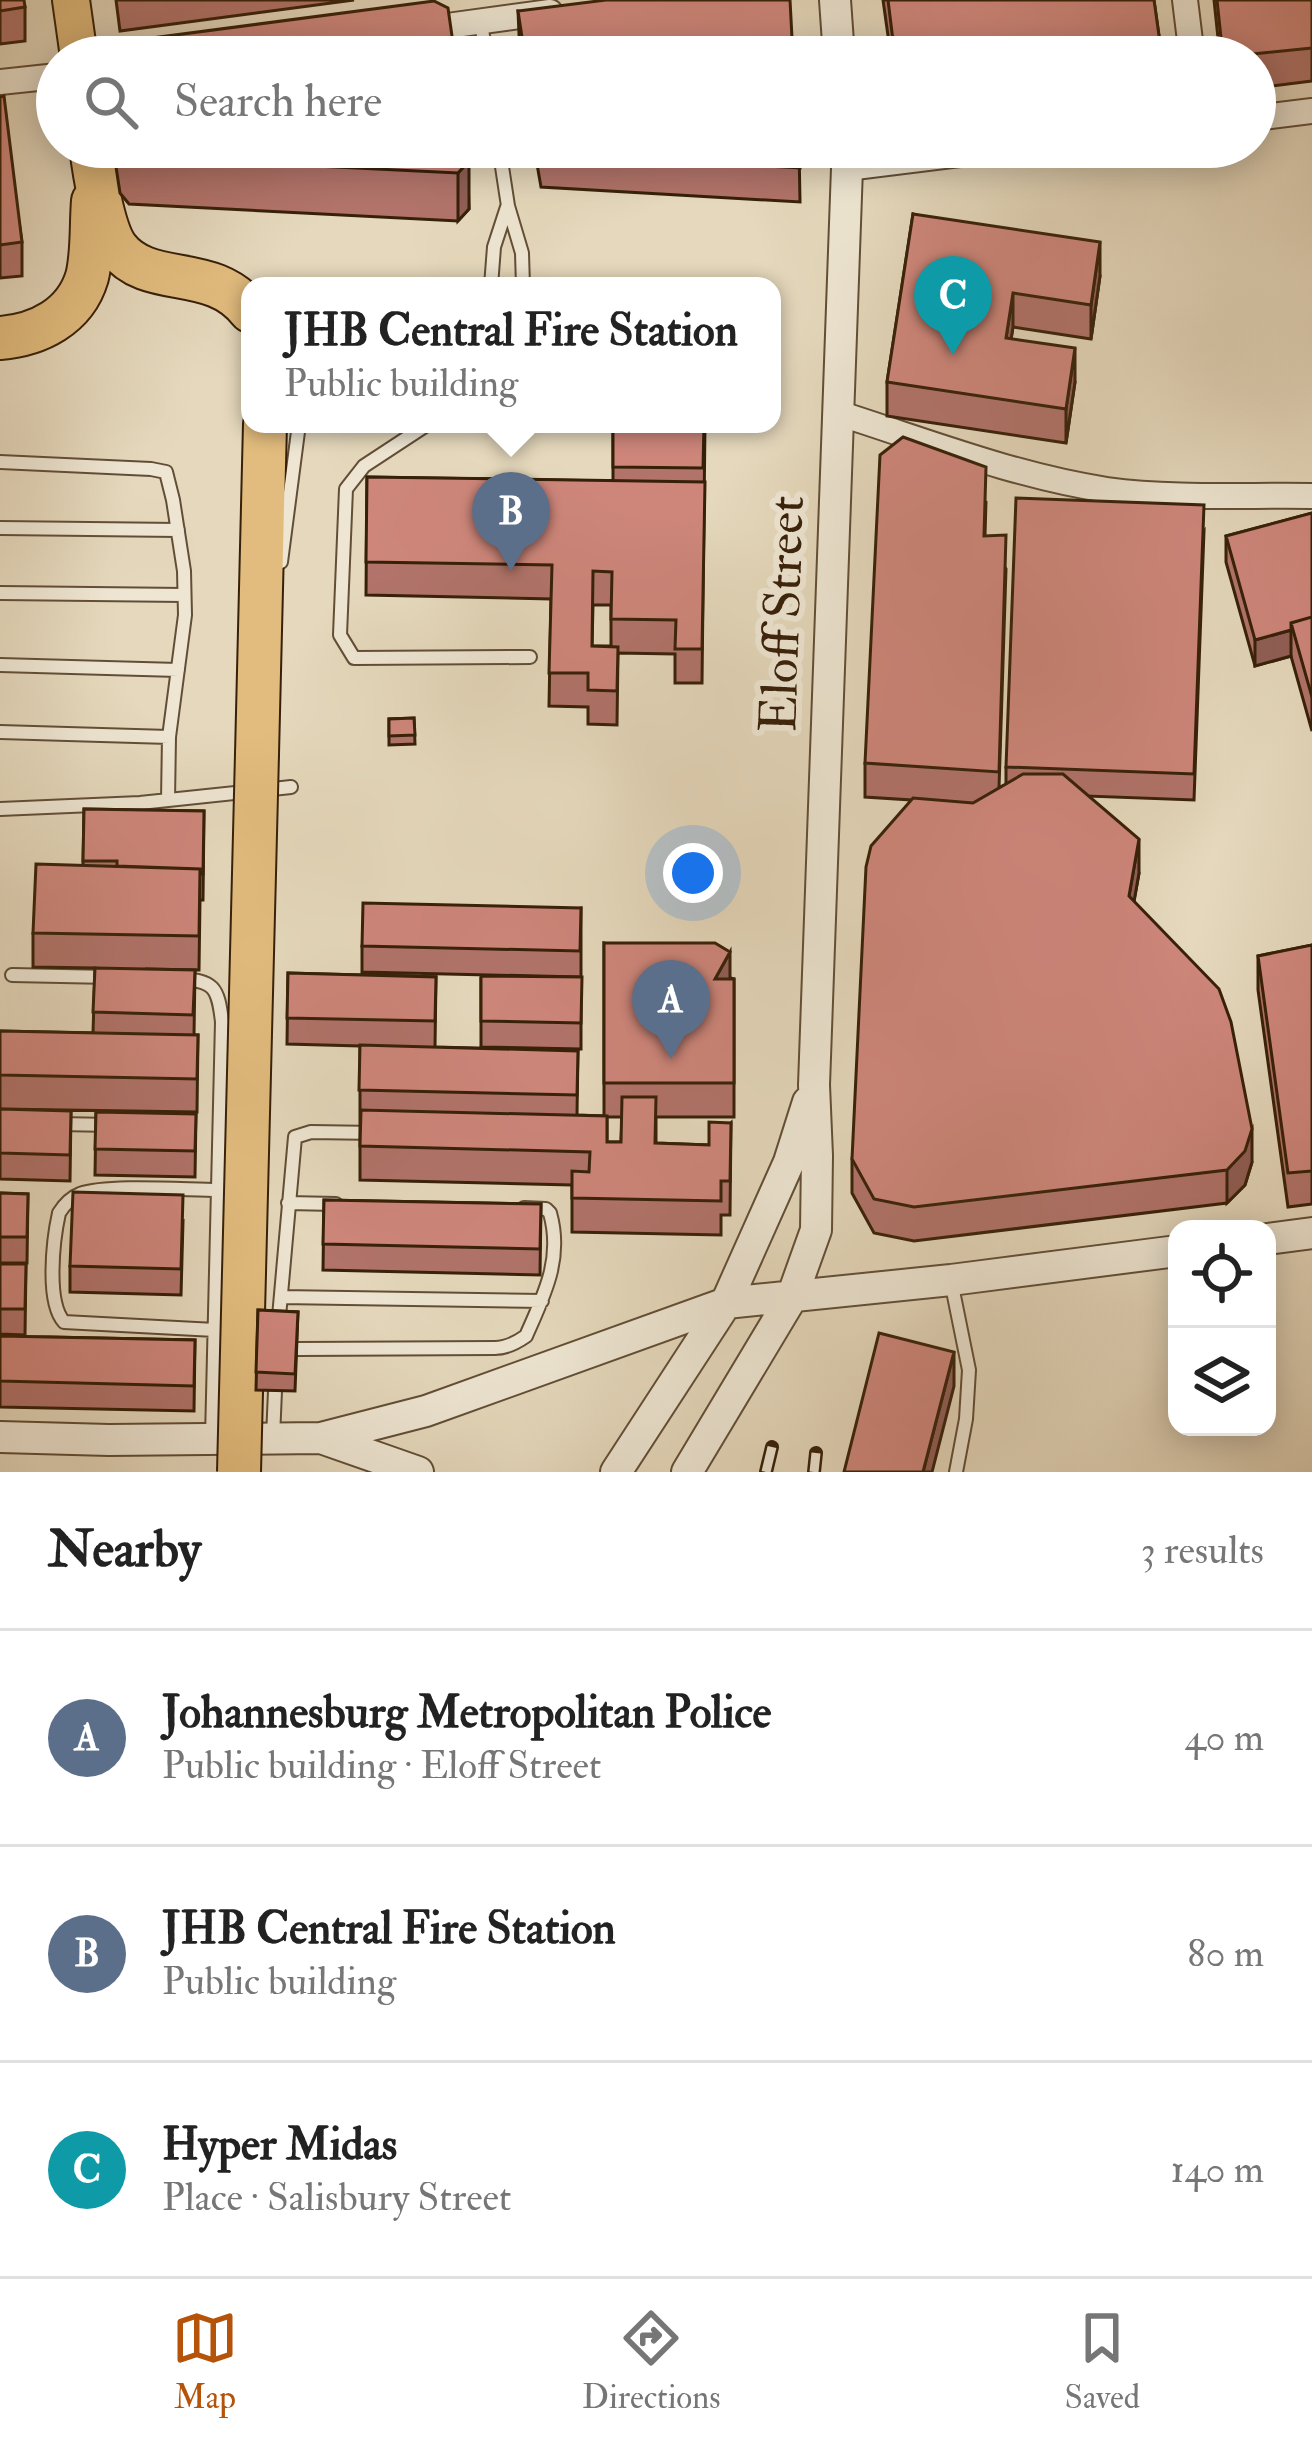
<!DOCTYPE html>
<html lang="en">
<head>
<meta charset="utf-8">
<style>
	:root { --surface:#fff; --page:#f6f6f6; --text:#222; --muted:#767676; --line:#e0e0e0; --accent:#b45309 }
	body { margin:0; font-family:"IM FELL Double Pica",serif; background:var(--page); color:var(--text) }
	.controls { position:absolute; right:36px; bottom:36px; display:grid; overflow:hidden; border-radius:24px; box-shadow:0 6px 30px #0003 }
	.controls button { width:108px; height:108px; display:grid; place-items:center; padding:0; border:0; border-bottom:3px solid var(--line); background:var(--surface); color:var(--text); font:60px sans-serif }
	.you { position:absolute; left:693px; top:873px; width:42px; height:42px; margin:-30px; border:9px solid #fff; border-radius:50%; background:#1a73e8; box-shadow:0 0 0 18px #1a73e833 }
	.badge { display:grid; place-items:center; width:78px; height:78px; border-radius:50%; background:var(--accent); color:#fff; font-size:39px; font-weight:700 }
	.pin { position:absolute; translate:-50% -99px; filter:drop-shadow(0 3px 6px #0008) }
	.pin::after { content:''; position:absolute; top:63px; width:42px; height:36px; background:inherit; clip-path:polygon(0 0,100% 0,50% 100%) }
	.popup { position:absolute; left:241px; top:277px; width:540px; height:156px; box-sizing:border-box; display:grid; place-content:center; border-radius:24px; background:var(--surface); filter:drop-shadow(0 3px 9px #0005); font-size:39px; white-space:nowrap; color:var(--muted) }
	.popup b { font-size:45px; color:var(--text) }
	.popup::after { content:''; position:absolute; left:50%; top:100%; margin-left:-24px; border:24px solid transparent; border-top-color:var(--surface) }
	.list { margin:0; padding:0; list-style:none }
	h2 { display:flex; justify-content:space-between; align-items:center; height:156px; margin:0; padding:0 48px; font-size:51px }
	h2 small { font-size:39px; font-weight:400; color:var(--muted) }
	.list li { display:grid; grid-template-columns:78px 1fr auto; gap:36px; align-items:center; box-sizing:border-box; height:216px; padding:0 48px; border-top:3px solid var(--line) }
	.list b { display:block; font-size:45px; white-space:nowrap }
	.list p { margin:0; font-size:39px; white-space:nowrap; color:var(--muted) }
	.list em { font-size:39px; font-style:normal; color:var(--muted) }
	.icon { flex:none; width:66px; height:66px; fill:none; stroke:currentColor; stroke-width:2; stroke-linecap:round; stroke-linejoin:round }
	.map { position:relative; flex:none; width:1312px; height:1472px; overflow:hidden }
	.search { position:absolute; background:var(--surface); box-shadow:0 6px 30px #0003; left:36px; right:36px; top:36px; height:132px; display:flex; align-items:center; gap:30px; box-sizing:border-box; padding:0 42px; border-radius:66px; color:var(--muted); font-size:45px }
	.sheet { height:804px; background:var(--surface) }
	nav { display:flex; justify-content:space-around; align-items:center; box-sizing:border-box; height:168px; border-top:3px solid var(--line); background:var(--surface); font-size:33px; color:var(--muted) }
	nav a { display:grid; justify-items:center; gap:6px }
	nav .on { color:var(--accent) }
	.map>svg:first-child { display:block }
</style>
</head>
<body>
<div class="map">
<svg width="1312" height="1472" viewBox="0 0 1312 1472">
	<rect width="100%" height="100%" fill="#e5d8bc"/>
	<filter id="stains"><feTurbulence type="fractalNoise" baseFrequency=".00167" numOctaves="4"/><feColorMatrix values="0 0 0 0 .2 0 0 0 0 .09 0 0 0 0 .02 0 0 0 .5 -.17"/></filter>
	<radialGradient id="worn" r=".72"><stop offset=".6" stop-color="#630" stop-opacity="0"/><stop offset="1" stop-color="#630" stop-opacity=".3"/></radialGradient>
	<g fill="none" stroke-linecap="round" stroke-linejoin="round">
		<defs>
			<path id="service" d="M481,22L486,57
				M499,147L508,206L522,253L523,286
				M491,286L494,247L507,207
				M428,424L364,466L346,489L340,635L354,658L530,657
				M0,462L151,469L166,472L173,500L184,571L185,615L169,737L168,800
				M0,528L178,530
				M281,562L299,424
				M0,593L184,595
				M0,665L178,670
				M0,732L169,737
				M0,809L140,803L291,787
				M12,975L110,977
				M178,979C214,980 218,987 222,1022L212,1438
				M59,1124L111,1125
				M288,1203L336,1204
				M951,1281L969,1370L966,1419L956,1472
				M281,1297L542,1301
				M278,1328L295,1137L311,1132L376,1133
				M215,1330L64,1322C46,1302 53,1240 59,1213C64,1205 70,1198 80,1194C108,1184 186,1190 218,1190
				M297,1349L495,1348C506,1348 516,1343 526,1336C544,1295 563,1259 550,1213L546,1209L524,1208
				M273,1437L275,1391"/>
			<path id="minor" d="M1185,0L1192,57
				M418,30L550,12
				M0,82L57,76
				M1255,118L1312,111
				M847,168L1017,147
				M838,413C926,441 1015,476 1107,490C1174,499 1244,495 1312,496"/>
			<path id="tertiary" d="M835,0L839,57
				M1267,1239L1312,1233
				M0,1437L109,1440L321,1438L426,1411L726,1303L951,1280L1177,1251
				M321,1438L418,1472
				M616,1472L726,1303L789,1162L808,1102
				M687,1472L792,1297L816,1230L817,1156L814,1085L847,168L846,147"/>
			<path id="primary" d="M71,0L79,57"/>
			<path id="motorway" d="M91,147C94,171 103,229 117,248C149,290 212,262 250,311
				M0,338C38,335 75,317 87,277C93,254 91,225 93,201
				M257,754L265,424"/>
		</defs>
		<use href="#service" stroke="#624e36" stroke-width="16"/>
		<use href="#minor" stroke="#624e36" stroke-width="28"/>
		<use href="#tertiary" stroke="#624e36" stroke-width="34"/>
		<use href="#primary" stroke="#372009" stroke-width="40"/>
		<use href="#motorway" stroke="#372009" stroke-width="46"/>
		<use href="#service" stroke="#eee6d3" stroke-width="12"/>
		<use href="#minor" stroke="#eee6d3" stroke-width="24"/>
		<use href="#tertiary" stroke="#eee6d3" stroke-width="30"/>
		<use href="#primary" stroke="#e2bc7e" stroke-width="36"/>
		<use href="#motorway" stroke="#e2bc7e" stroke-width="42"/>
		<defs>
			<path id="rail" d="M766,1472L772,1447
				M814,1472L816,1453"/>
		</defs>
		<use href="#rail" stroke="#372009" stroke-width="14"/>
		<use href="#rail" stroke="#eee6d3" stroke-width="9" stroke-dasharray="27" stroke-linecap="butt"/>
		<defs>
			<path id="motorway-bridge" d="M239,1472L257,754"/>
		</defs>
		<use href="#motorway-bridge" stroke="#372009" stroke-width="46" stroke-linecap="butt"/>
		<use href="#motorway-bridge" stroke="#e2bc7e" stroke-width="42"/>
	</g>
	<path fill="#b1736a" stroke="#372009" stroke-width="3" fill-rule="evenodd" d="M0,0L25,7V41L0,44Z
		M116,0H354L120,31Z
		M883,0H1154L1162,57H891Z
		M1214,0H1312V81L1255,88V57H1220Z
		M518,11L793,57H520Z
		M0,97L22,242V276L0,278Z
		M113,147H467L469,209L458,221L129,204L120,193Z
		M534,147H799L800,202L541,187Z
		M913,214L1100,276L1091,339L1013,327L1011,339L1075,382L1066,443L887,416V382Z
		M613,424H705L702,683H675V654L618,653L617,725L588,724V707L549,706L551,599L366,595L367,477L613,481ZM593,605H611V646H592Z
		M986,501L985,536L1006,569L999,788L1006,784V767L1204,531L1194,800L1088,796L1139,873L1134,901L1252,1162L1245,1185L1227,1203L914,1241L874,1233L852,1193V1159L911,800L865,797V763Z
		M1312,513V731L1291,656L1255,666L1226,562V536Z
		M414,718L415,744L389,745V719Z
		M84,809L204,811L203,900H200L199,970L145,969L195,970L194,1035H198L197,1112L0,1109V1031L93,1033L95,968L33,967V933L83,865Z
		M581,908V1049L481,1047V976L579,977L362,972V946Z
		M604,943L734,979V1117H656V1143L709,1145L731,1123L730,1215H721V1235L572,1232V1185L360,1180V1046L287,1044L288,973L436,977L435,1047L578,1051L577,1115L604,1116ZM607,1117H622L621,1142H607Z
		M1312,945V1204L1288,1207L1258,990V956Z
		M0,1109L71,1111L70,1181L0,1179Z
		M96,1112L196,1114L195,1177L95,1175Z
		M0,1193L28,1194L27,1263H0Z
		M324,1200L541,1204L540,1275L323,1270Z
		M183,1221L181,1295L70,1292V1266Z
		M0,1264H26L25,1335L0,1334Z
		M258,1310L298,1312L295,1391L256,1390Z
		M0,1336L195,1340L194,1411L0,1407Z"/>
	<path fill="#905e56" stroke="#372009" stroke-width="3" d="M469,161V209L458,221V173Z
		M1100,242V276L1091,339V305Z
		M1013,293V327L1006,372V338Z
		M1075,348V382L1066,443V409Z
		M1291,630V656L1255,666V640Z
		M1139,839V873L1129,930V896Z
		M730,952V986L715,979Z
		M1252,1129V1162L1245,1185L1227,1203V1170Z
		M954,1352V1386L932,1472H923Z"/>
	<path fill="#ce867b" stroke="#372009" stroke-width="3" d="M0,0H24L25,7L0,11Z
		M606,0H790L793,57H525L518,11Z
		M888,0H1154L1162,57H895Z
		M1217,0H1312V48L1223,57Z
		M434,1L448,8L455,57H107L106,53L114,43Z
		M4,96L22,242L0,245V97Z
		M121,147H467L469,161L458,173L129,157Z
		M540,147H799L800,168L541,153Z
		M913,214L1100,242L1091,305L1013,293L1006,338L1075,348L1066,409L887,382Z
		M613,424H704L703,468L613,467Z
		M903,437L986,467L984,536L1006,535L999,772L865,763L880,455Z
		M367,477L705,482L702,649H675L676,620L611,619L612,572L593,571L592,646L618,647L617,691L588,690V673H549L552,565L366,562Z
		M1016,498L1204,505L1194,774L1006,767Z
		M1312,513V617L1291,623V630L1255,640L1226,536Z
		M1312,617V697L1291,623Z
		M414,718L415,735L389,736V719Z
		M1023,774H1063L1139,839L1129,896L1219,989L1231,1022L1252,1129L1245,1151L1227,1170L914,1207L874,1199L852,1159L866,867L871,846L913,798L973,803Z
		M84,809L204,811L203,874H200V869L117,866V861H83Z
		M36,864L200,869L199,936L33,933Z
		M363,903L581,908L580,951L362,946Z
		M604,943H715L730,952L715,979H734V1083H604Z
		M1312,945V1171L1288,1173L1258,956Z
		M95,968L195,970L193,1015L93,1012Z
		M288,973L436,977L435,1021L287,1018Z
		M481,976L582,977L581,1023L481,1021Z
		M0,1031L198,1035L197,1079L0,1075Z
		M360,1045L578,1051L577,1095L359,1090Z
		M622,1097H656L655,1143L709,1145V1122L731,1123L730,1181H721V1201L572,1198V1171L589,1172L590,1152L360,1146L361,1110L607,1116V1142H621Z
		M0,1109L71,1111L70,1155L0,1153Z
		M96,1112L196,1114L195,1151L95,1149Z
		M73,1192L183,1195L181,1269L70,1266Z
		M0,1193L28,1194L27,1237H0Z
		M324,1200L541,1204L540,1249L323,1244Z
		M0,1264H26L25,1309H0Z
		M258,1310L298,1312L295,1374L256,1372Z
		M879,1333L954,1352L923,1472H844Z
		M0,1336L195,1340L194,1386L0,1381Z"/>
	<g text-anchor="middle" dominant-baseline="central" stroke-width="12" stroke-linejoin="round" paint-order="stroke">
		<g font-size="51" fill="#372009" stroke="#eee6d3">
			<text transform="translate(783 614) rotate(-88)">Eloff Street</text>
		</g>
	</g>
	<rect width="100%" height="100%" filter="url(#stains)"/>
	<rect width="100%" height="100%" fill="url(#worn)"/>
</svg>
<div class="controls">
<button><svg class="icon" aria-label="locate" viewBox="0 0 24 24"><circle cx="12" cy="12" r="6"/><path d="M12 2v4M12 18v4M2 12h4M18 12h4"/></svg></button>
<button><svg class="icon" aria-label="layers" viewBox="0 0 24 24"><path d="M12 4l9 5-9 5-9-5zM3 14l9 5 9-5"/></svg></button>
</div>
<div class="you"></div>
<div class="pin badge" style="left:671px;top:1059px;background:#5c6f8a">A</div>
<div class="pin badge" style="left:511px;top:571px;background:#5c6f8a">B</div>
<div class="popup"><b>JHB Central Fire Station</b>Public building</div>
<div class="pin badge" style="left:953px;top:355px;background:#0f9aa8">C</div>
<div class="search"><svg class="icon" aria-label="search" viewBox="0 0 24 24"><circle cx="10" cy="10" r="6"/><path d="M15 15l6 6"/></svg>Search here</div>
</div>
<section class="sheet">
<h2>Nearby<small>3 results</small></h2>
<ul class="list">
<li><span class="badge" style="background:#5c6f8a">A</span><div><b>Johannesburg Metropolitan Police</b><p>Public building · Eloff Street</p></div><em>40 m</em></li>
<li><span class="badge" style="background:#5c6f8a">B</span><div><b>JHB Central Fire Station</b><p>Public building</p></div><em>80 m</em></li>
<li><span class="badge" style="background:#0f9aa8">C</span><div><b>Hyper Midas</b><p>Place · Salisbury Street</p></div><em>140 m</em></li>
</ul>
</section>
<nav>
<a class="on"><svg class="icon" aria-label="map" viewBox="0 0 24 24"><path d="M3 6l6-2 6 2 6-2v14l-6 2-6-2-6 2zM9 4v14M15 6v14"/></svg>Map</a>
<a><svg class="icon" aria-label="directions" viewBox="0 0 24 24"><path d="M12 3l9 9-9 9-9-9zM9 14v-3h6M13 9l2 2-2 2"/></svg>Directions</a>
<a><svg class="icon" aria-label="saved" viewBox="0 0 24 24"><path d="M7 4h10v16l-5-4-5 4z"/></svg>Saved</a>
</nav>
</body>
</html>
